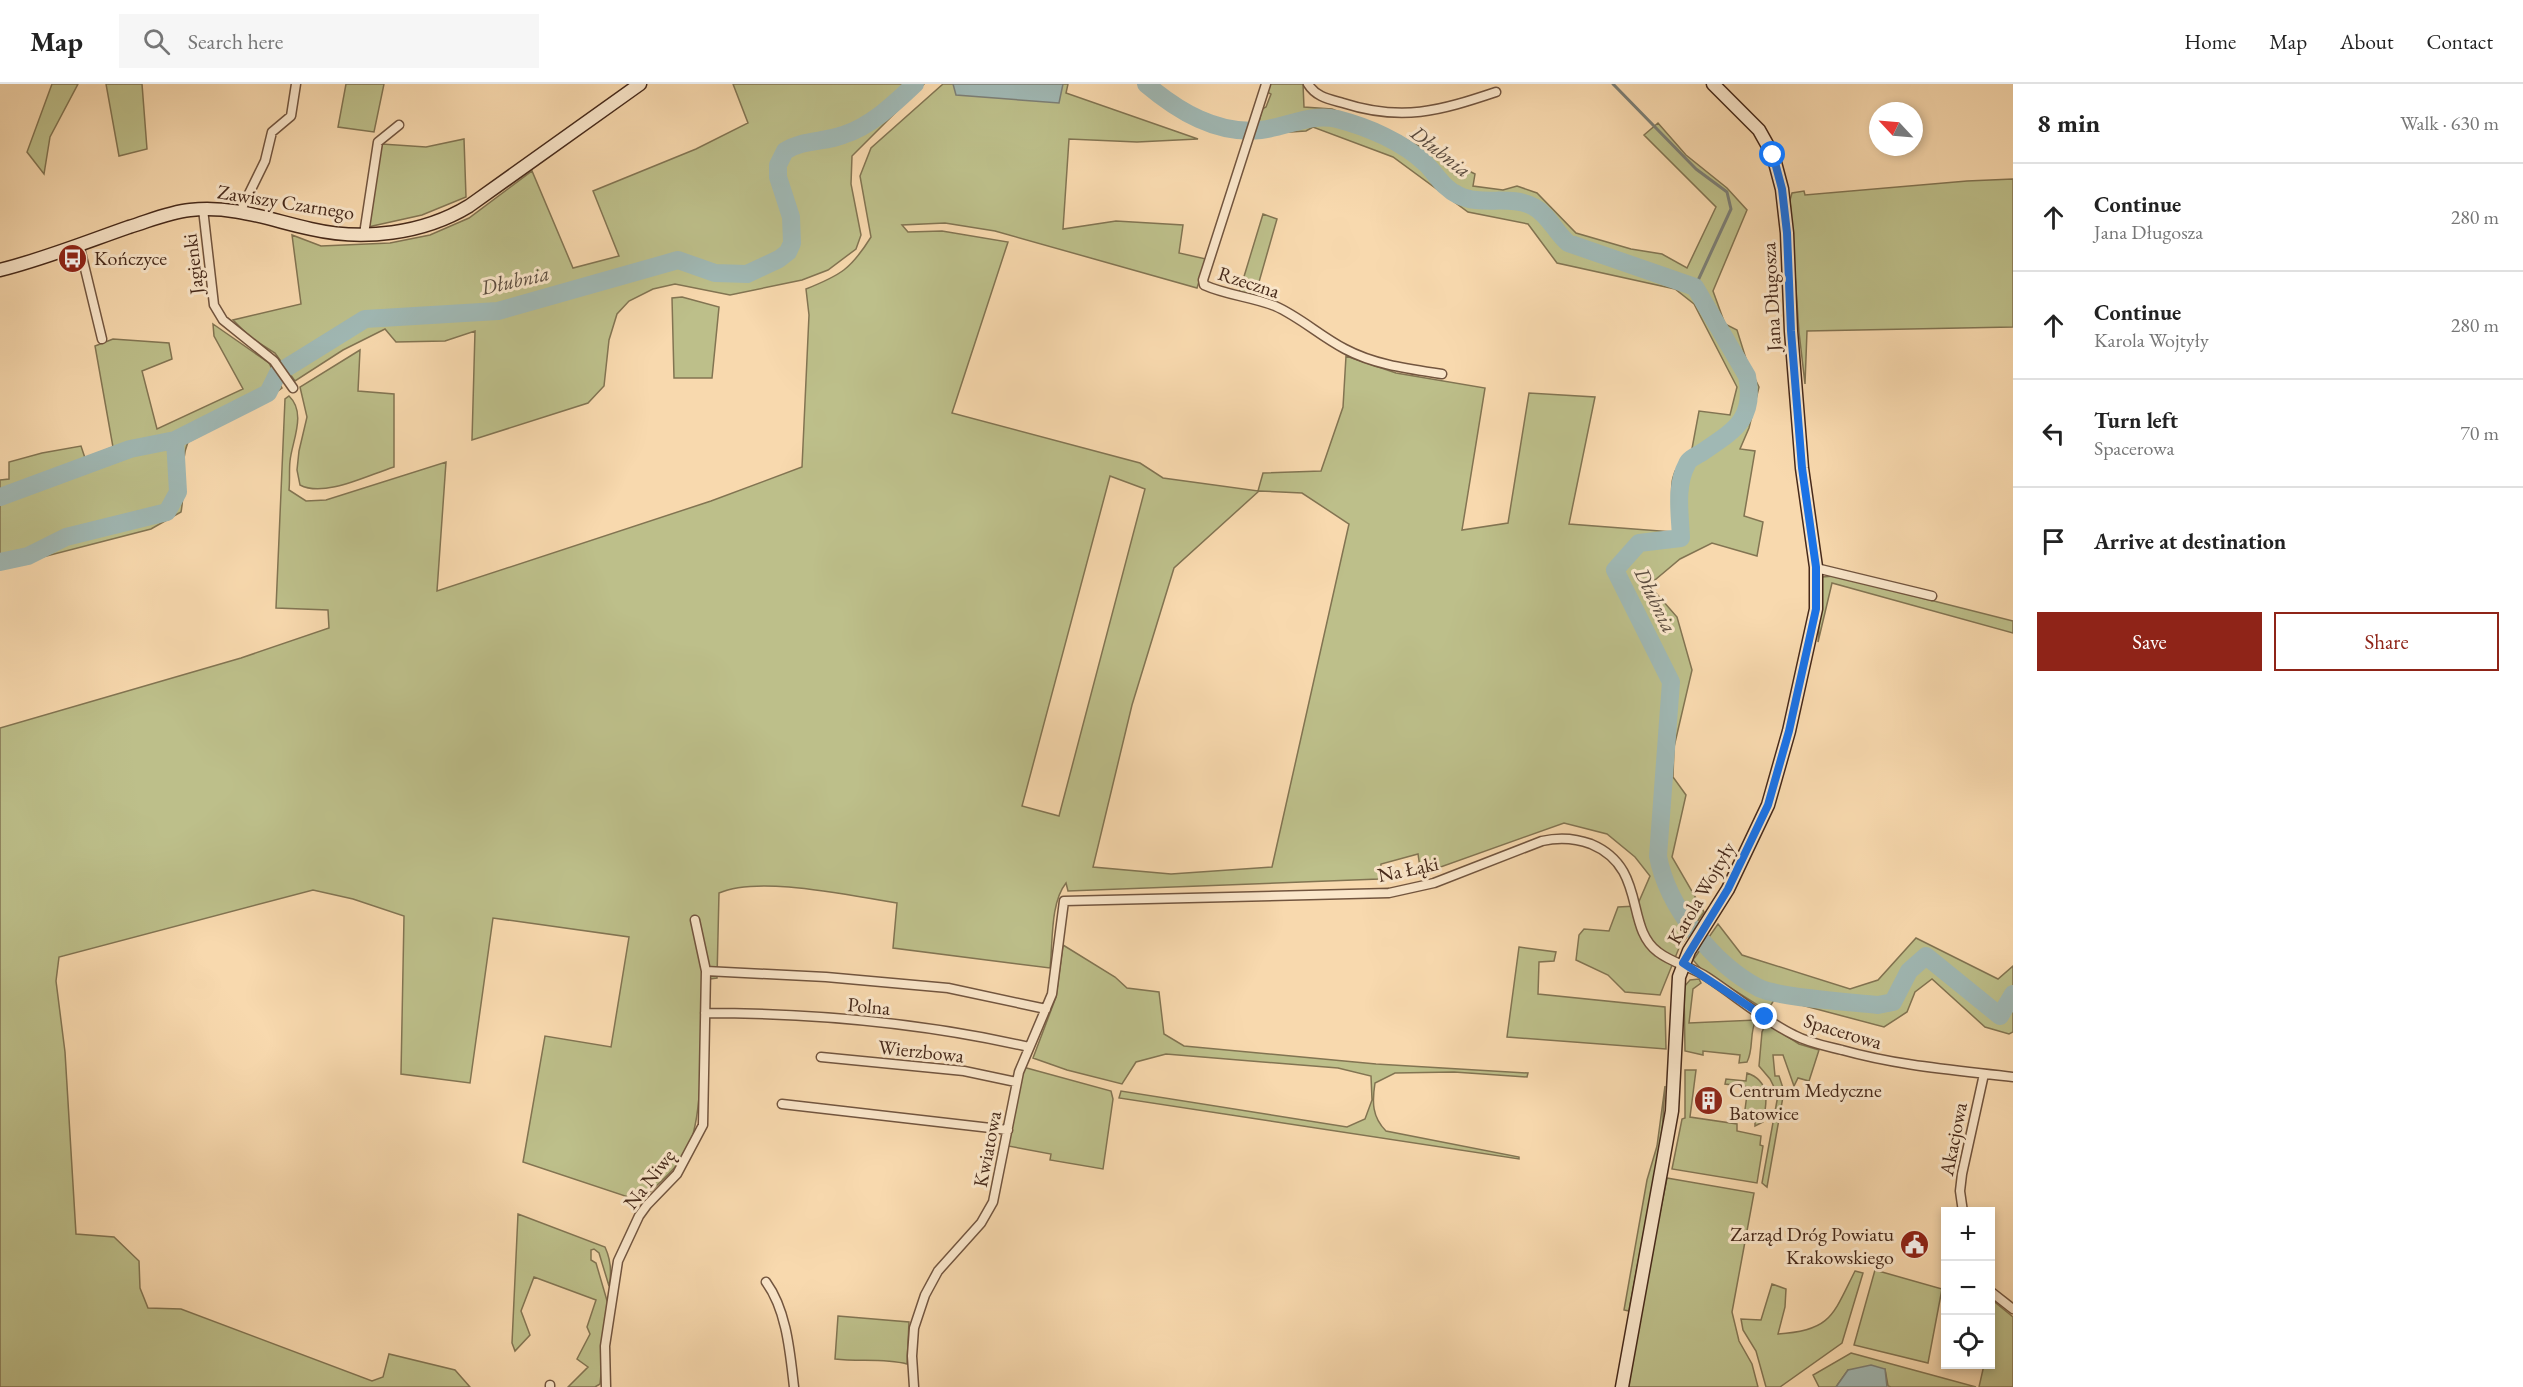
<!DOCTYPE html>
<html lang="en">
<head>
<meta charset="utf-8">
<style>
	:root { --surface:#fff; --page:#f6f6f6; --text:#222; --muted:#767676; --line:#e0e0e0; --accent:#8f2418 }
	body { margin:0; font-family:"EB Garamond",serif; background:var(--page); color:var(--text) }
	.controls { position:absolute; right:18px; bottom:18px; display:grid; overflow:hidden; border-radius:0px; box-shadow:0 3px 9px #0003 }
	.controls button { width:54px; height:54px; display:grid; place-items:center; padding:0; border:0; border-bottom:2px solid var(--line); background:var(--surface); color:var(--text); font:30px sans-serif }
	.compass { position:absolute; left:1869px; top:18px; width:54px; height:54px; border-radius:50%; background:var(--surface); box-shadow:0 3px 9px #0003; rotate:296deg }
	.stop { position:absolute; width:18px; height:18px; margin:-14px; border:4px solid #1a73e8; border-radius:50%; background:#fff }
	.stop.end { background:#1a73e8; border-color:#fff; box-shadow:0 2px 6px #0008 }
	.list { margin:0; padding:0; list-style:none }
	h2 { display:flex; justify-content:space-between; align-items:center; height:78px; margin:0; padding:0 24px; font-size:26px }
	h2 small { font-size:20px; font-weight:400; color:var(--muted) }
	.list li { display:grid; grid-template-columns:39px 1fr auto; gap:18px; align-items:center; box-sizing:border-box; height:108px; padding:0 24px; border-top:2px solid var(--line) }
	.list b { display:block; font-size:22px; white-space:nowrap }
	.list p { margin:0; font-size:20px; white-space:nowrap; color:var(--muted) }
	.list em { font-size:20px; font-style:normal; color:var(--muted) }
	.actions { display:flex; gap:12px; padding:18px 24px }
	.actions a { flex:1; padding:14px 0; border:2px solid var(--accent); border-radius:0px; text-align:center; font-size:21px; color:var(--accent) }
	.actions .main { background:var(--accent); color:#fff }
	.icon { flex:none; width:33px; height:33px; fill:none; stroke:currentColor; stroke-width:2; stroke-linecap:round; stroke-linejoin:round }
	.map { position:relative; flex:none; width:2013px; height:1303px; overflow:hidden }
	header { display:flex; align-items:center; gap:36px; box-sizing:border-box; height:84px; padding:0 30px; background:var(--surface); border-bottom:2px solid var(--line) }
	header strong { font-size:28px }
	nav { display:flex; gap:33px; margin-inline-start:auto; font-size:21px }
	.search { width:420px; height:54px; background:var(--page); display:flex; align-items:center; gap:15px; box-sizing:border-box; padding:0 21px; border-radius:0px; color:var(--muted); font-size:22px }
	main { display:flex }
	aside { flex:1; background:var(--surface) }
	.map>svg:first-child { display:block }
</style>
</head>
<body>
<header>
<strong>Map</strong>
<div class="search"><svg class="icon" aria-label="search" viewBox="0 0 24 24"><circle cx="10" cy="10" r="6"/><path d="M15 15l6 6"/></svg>Search here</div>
<nav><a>Home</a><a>Map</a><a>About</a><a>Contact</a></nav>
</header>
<main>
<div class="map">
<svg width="2013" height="1303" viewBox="0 0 2013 1303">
	<rect width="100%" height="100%" fill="#f8d9ae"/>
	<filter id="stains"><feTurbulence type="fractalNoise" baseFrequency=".00333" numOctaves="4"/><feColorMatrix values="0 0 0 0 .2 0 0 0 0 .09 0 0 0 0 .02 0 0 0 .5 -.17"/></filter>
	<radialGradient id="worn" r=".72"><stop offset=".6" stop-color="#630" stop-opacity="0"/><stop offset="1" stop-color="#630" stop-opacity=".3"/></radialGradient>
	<path fill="#bdbf8a" stroke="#827452" stroke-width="1.5" fill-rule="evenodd" d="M52,0H78L50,53L44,90L27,68Z
		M106,0H142L147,65L119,72Z
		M346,0H384L374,48L338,43Z
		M733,0H924L852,72L851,100L861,151L856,165L828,186L802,196L730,211L675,200L653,205L629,217L617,230L609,256L604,302L588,319L472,356L475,247L445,257L396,258L385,245L343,266L295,297L275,269L250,253L233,236L301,220L292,151L321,162L390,159L430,151L469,134L532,87L573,184L619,172L593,107L696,65L748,39Z
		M943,0H1068L1066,9L1198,55L1137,58L1069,55L1063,145L1116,137L1183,141L1179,169L1206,175L1197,204L995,147L945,139L902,141L908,148L942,147L1008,158L952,329L1140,379L1163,394L1258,407L1263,389L1321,387L1343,323L1346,272L1396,289L1485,304L1462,446L1508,439L1529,309L1595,313L1569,440L1673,448C1675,417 1661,389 1691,370L1699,327L1730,331L1737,303L1694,220L1675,205L1557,179L1528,140L1468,128L1393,73L1313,43L1306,47L1256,50L1262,25L1266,23L1271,10L1267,8L1270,0H1303L1304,23L1332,25L1397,51L1475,90L1473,102L1503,106L1517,102L1537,109L1576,149L1631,165L1662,170L1687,184L1716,123L1644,51L1658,39L1686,71L1727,104L1747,126L1713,207L1725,240L1737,246L1747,278L1759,303L1749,344L1740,365L1755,367L1744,432L1763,438L1757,472L1712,459L1680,475L1649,501L1677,533L1692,586L1674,663L1673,693L1686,711L1672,773L1704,828L1679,864L1660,911L1625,908L1608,891L1576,876L1579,851L1584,845L1609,847L1618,823L1637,822L1650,792L1635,773L1607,750L1564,739L1421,790L1418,770L1381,780L1379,795L1068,807L1066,799C1050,819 1053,859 1050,884L893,864L897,819C851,812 759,791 719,809L717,894L702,896C701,937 705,1034 687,1066C676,1086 656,1102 640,1117L523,1078L545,952L611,963L629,853L493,834L470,999L401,990L404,832L353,815L313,806L59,873L56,897L65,968L76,1150L114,1153L139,1177L140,1204L148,1224L181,1225L372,1297L383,1293L389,1270L455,1286L470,1303H0V644L241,574L329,544L328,526L276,524L285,315L289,312C307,329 292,357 290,377C289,386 290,396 289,406L306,417L326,416L446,378L437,507L711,417L802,383L809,231L806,205C841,191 851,185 871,153L860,92L871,64ZM1110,392L1145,405L1059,732L1022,722ZM1259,407L1302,409L1349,440L1272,783L1171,790L1093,783L1132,621L1174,484Z
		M464,55L466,113L422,131L368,143L382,60L426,63Z
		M2013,95V243L1807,247L1805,300L1799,248L1790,116L1792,109L1804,107L1805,111L1967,97Z
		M1263,130L1277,135L1255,212L1239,209Z
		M682,213L719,223L712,294H674L672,214Z
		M213,240L269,279L282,304L254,324L188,358C179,380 186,404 181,428L151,445L0,484V396L9,395V378L42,369L81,362L85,374L113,363L95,262L113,255L169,259L172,275L142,287L157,345L243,305L214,252Z
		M360,266L358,307L394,310V383C368,391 324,414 300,401L297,386L299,367L307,333L300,303Z
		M1835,492L2013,537V549L1832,499L1818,558L1822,493Z
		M1718,840L1742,871L1850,905L1878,896L1916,854L1998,895L2013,882V948L2009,950L1985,943L1932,895L1915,908L1907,928L1884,943L1790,918L1774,916L1767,927L1702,886L1693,876Z
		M1063,861L1115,893L1127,904L1159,908L1164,950L1184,962L1376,980L1528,989L1527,993L1454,988L1395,989L1375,999C1372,1018 1372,1033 1386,1047L1519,1073V1075L1119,1014L1121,1007L1347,1043L1365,1035L1372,1016L1371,992L1338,984L1166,970L1136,978L1122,1000L1067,986L1033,974L1056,913Z
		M1519,863L1556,868L1554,877L1539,878L1538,910L1665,923L1666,965L1507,953Z
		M1699,895L1701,899L1693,905L1689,939L1756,936C1749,949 1754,965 1747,978L1739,979L1740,971L1703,967V971L1685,967L1684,903L1690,896Z
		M1766,939L1799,960L1819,966L1809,997L1798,994L1794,1002L1783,971H1773L1775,992H1779L1784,1007L1767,1103L1762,1099L1778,1011L1770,995L1759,982L1762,948Z
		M1023,983L1111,1007L1113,1015L1103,1085L1050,1076L1051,1070L1008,1062Z
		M1685,986H1696L1690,1033L1737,1040V1047L1761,1052L1760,1061L1763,1062L1757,1099L1672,1085L1682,1035L1685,1034Z
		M1747,989C1771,997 1767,1019 1763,1038L1755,1042V1034L1744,1033L1748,1003L1725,1000L1726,995L1746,997Z
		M1665,1002L1662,1050L1629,1227L1624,1226L1647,1096L1657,1062Z
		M1667,1094L1754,1109L1732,1228L1739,1257L1752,1280L1758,1303H1625Z
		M518,1130L605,1163C611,1176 612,1188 609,1202L599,1169L594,1165L591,1166V1176L596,1179L608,1220L600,1300L595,1303H568L588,1283L577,1275L590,1250L587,1243L596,1216L534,1193L521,1227L530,1251L515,1267L512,1259Z
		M1875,1186L1942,1205L1928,1279L1854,1261Z
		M1855,1187L1863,1189L1842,1259L1780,1303H1766L1756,1267L1743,1246L1741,1235L1761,1236L1772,1200L1786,1205L1785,1223L1778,1250C1831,1247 1833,1231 1855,1187Z
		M1991,1215L2013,1233V1303H1979L1984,1281L1990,1280Z
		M838,1232L909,1238L907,1280C883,1274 859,1278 835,1275Z
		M1851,1269L1976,1303H1891L1888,1302L1885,1285L1848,1286L1836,1303H1819L1813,1291Z"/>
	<path fill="#a0b8b4" stroke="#7c7f76" stroke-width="1.5" d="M953,0H1063L1059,19L956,11Z
		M1871,1281L1885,1285L1887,1303H1836L1848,1286Z"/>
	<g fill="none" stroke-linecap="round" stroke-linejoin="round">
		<path stroke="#7c7f76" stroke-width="3" d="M1613,0L1696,85L1727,108L1731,125L1695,203"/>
		<path stroke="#a0b8b4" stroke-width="18" d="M1146,0C1178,27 1217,51 1261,46C1287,43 1310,29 1337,35C1368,43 1403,58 1426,80C1437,91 1443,104 1458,111C1481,123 1511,110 1534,123C1549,131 1555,148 1568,159L1695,203L1747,292C1756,336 1733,347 1701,369C1696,372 1689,375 1687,380C1675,402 1680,430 1681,454L1639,459L1615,486L1671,598L1658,772C1667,822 1713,880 1759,904C1780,914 1851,918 1878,921L1893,918L1909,887L1926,872L2000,932L2013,910
			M0,413L130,365L175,356L268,309L278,289L365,235L498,227L678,176L715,189L747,190L779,175L788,168L792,159L791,133L778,93V81L785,67C801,56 825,58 843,51C871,42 894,20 915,0
			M0,478L28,472L66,453L167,428L178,408L175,356"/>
		<defs>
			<path id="street" d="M1266,0L1203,196L1204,201C1226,211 1252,213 1275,222C1300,233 1320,252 1345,265C1375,281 1409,285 1442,290
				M1308,0C1316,13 1329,15 1343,19C1402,38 1439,27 1496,8
				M203,125L214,221L223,236L274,277L293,304
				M241,126L265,77L272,48L291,32L296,0
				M364,150L378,58L399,41
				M79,160L102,255
				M1816,484L1932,512
				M706,887L826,893L948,904L1046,925
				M705,929C813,929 924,939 1029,963
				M821,973L964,987L1016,998
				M782,1020L1008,1046
				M1963,1128L1960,1107L1962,1090L1984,990
				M766,1198C787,1227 790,1269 794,1303
				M1990,1207L2013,1225
				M550,1303V1301
				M606,1303L605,1262L618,1177L639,1132L647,1121L677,1090L703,1041L706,887L695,836
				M914,1303L912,1272L914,1244L925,1211L938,1187L981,1139L993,1118L1019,988L1052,910L1064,817L1389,809L1434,799L1542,757C1559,753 1575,754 1591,760C1648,784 1624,843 1658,868C1672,879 1692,883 1707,893C1736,912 1763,936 1794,951C1809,959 1826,962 1842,966C1899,982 1955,986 2013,993"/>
			<path id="secondary" d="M0,186C44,175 86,158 129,143C149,137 169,128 190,126C233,121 270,136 311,145C363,157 423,150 469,122L640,0
				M1622,1303L1672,1027L1679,893L1689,867L1728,805L1768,721L1789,647L1816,525V483L1802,384L1791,247L1787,149L1782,105L1773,71L1759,46L1713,0"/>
		</defs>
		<use href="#street" stroke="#72553f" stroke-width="11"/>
		<use href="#secondary" stroke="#46291a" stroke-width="15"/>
		<use href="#street" stroke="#fae6ca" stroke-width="8"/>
		<use href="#secondary" stroke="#fae6ca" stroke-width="12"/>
	</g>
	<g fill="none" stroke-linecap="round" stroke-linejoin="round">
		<path stroke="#1a73e8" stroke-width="8" d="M1765,933L1683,879L1728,805L1768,721L1789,647L1816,525V483L1802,384L1791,247L1787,149L1782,105L1773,71"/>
	</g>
	<defs>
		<symbol id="bus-disc" viewBox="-11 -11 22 22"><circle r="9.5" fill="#8f2418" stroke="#fae6ca"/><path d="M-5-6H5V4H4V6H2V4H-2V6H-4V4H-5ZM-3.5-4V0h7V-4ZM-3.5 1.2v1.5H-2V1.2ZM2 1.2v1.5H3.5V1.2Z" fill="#fff"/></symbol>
		<symbol id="building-disc" viewBox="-11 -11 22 22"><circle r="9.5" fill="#8f2418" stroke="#fae6ca"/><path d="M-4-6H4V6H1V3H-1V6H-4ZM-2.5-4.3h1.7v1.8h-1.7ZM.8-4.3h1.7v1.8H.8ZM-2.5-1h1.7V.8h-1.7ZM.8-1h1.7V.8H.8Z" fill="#fff"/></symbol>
		<symbol id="civic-disc" viewBox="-11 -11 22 22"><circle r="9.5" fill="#8f2418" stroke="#fae6ca"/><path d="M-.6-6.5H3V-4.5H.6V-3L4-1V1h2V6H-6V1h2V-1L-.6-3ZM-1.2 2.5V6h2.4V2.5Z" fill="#fff"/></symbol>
	</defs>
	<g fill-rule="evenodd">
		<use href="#bus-disc" x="56" y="158" width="33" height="33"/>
		<use href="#building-disc" x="1692" y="1000" width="33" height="33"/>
		<use href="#civic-disc" x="1898" y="1144" width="33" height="33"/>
	</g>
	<g text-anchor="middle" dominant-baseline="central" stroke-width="6" stroke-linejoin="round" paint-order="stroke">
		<g font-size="20" fill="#46291a" stroke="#fae6ca">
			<text transform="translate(286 118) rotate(9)">Zawiszy Czarnego</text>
			<text transform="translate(193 180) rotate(-97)">Jagienki</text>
			<text transform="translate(1249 198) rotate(18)">Rzeczna</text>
			<text transform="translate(1771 213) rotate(-93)">Jana Długosza</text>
			<text transform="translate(1408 785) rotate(-12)">Na Łąki</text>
			<text transform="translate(1701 809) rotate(-60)">Karola Wojtyły</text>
			<text transform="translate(869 922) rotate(5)">Polna</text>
			<text transform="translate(1843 947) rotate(17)">Spacerowa</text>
			<text transform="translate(921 967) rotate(6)">Wierzbowa</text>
			<text transform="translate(1953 1055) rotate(-79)">Akacjowa</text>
			<text transform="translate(987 1065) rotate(-79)">Kwiatowa</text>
			<text transform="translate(649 1095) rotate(-52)">Na Niwę</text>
		</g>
		<g font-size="20" fill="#46291a" stroke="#fae6ca" text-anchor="start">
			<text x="94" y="174">Kończyce</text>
			<text x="1729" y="1006">Centrum Medyczne<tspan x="1729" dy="23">Batowice</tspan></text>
			<text x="1894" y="1150" text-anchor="end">Zarząd Dróg Powiatu<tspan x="1894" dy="23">Krakowskiego</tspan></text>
		</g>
		<g font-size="21" font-style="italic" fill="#5c4d40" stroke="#fae6ca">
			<text transform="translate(1441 67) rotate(38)">Dłubnia</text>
			<text transform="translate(515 196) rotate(-13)">Dłubnia</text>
			<text transform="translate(1656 516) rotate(64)">Dłubnia</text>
		</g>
	</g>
	<rect width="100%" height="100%" filter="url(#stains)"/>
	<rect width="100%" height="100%" fill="url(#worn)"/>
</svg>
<div class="controls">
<button>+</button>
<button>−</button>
<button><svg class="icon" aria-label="locate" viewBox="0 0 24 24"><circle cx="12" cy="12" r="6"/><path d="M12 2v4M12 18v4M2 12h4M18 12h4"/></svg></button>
</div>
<svg class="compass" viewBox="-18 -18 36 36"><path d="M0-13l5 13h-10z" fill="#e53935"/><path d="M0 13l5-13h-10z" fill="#767676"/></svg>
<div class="stop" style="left:1773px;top:71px"></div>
<div class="stop end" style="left:1765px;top:933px"></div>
</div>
<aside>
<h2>8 min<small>Walk · 630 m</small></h2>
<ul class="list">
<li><svg class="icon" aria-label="ahead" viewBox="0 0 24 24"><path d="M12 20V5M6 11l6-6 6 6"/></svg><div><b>Continue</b><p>Jana Długosza</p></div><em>280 m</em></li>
<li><svg class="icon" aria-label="ahead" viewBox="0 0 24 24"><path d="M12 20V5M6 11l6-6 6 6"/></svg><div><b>Continue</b><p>Karola Wojtyły</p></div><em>280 m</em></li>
<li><svg class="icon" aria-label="left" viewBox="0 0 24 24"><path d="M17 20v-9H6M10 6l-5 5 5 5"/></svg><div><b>Turn left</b><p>Spacerowa</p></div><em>70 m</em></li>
<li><svg class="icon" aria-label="arrive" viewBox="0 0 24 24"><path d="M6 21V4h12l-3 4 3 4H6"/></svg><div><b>Arrive at destination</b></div></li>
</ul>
<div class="actions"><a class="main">Save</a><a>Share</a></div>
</aside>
</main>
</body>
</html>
